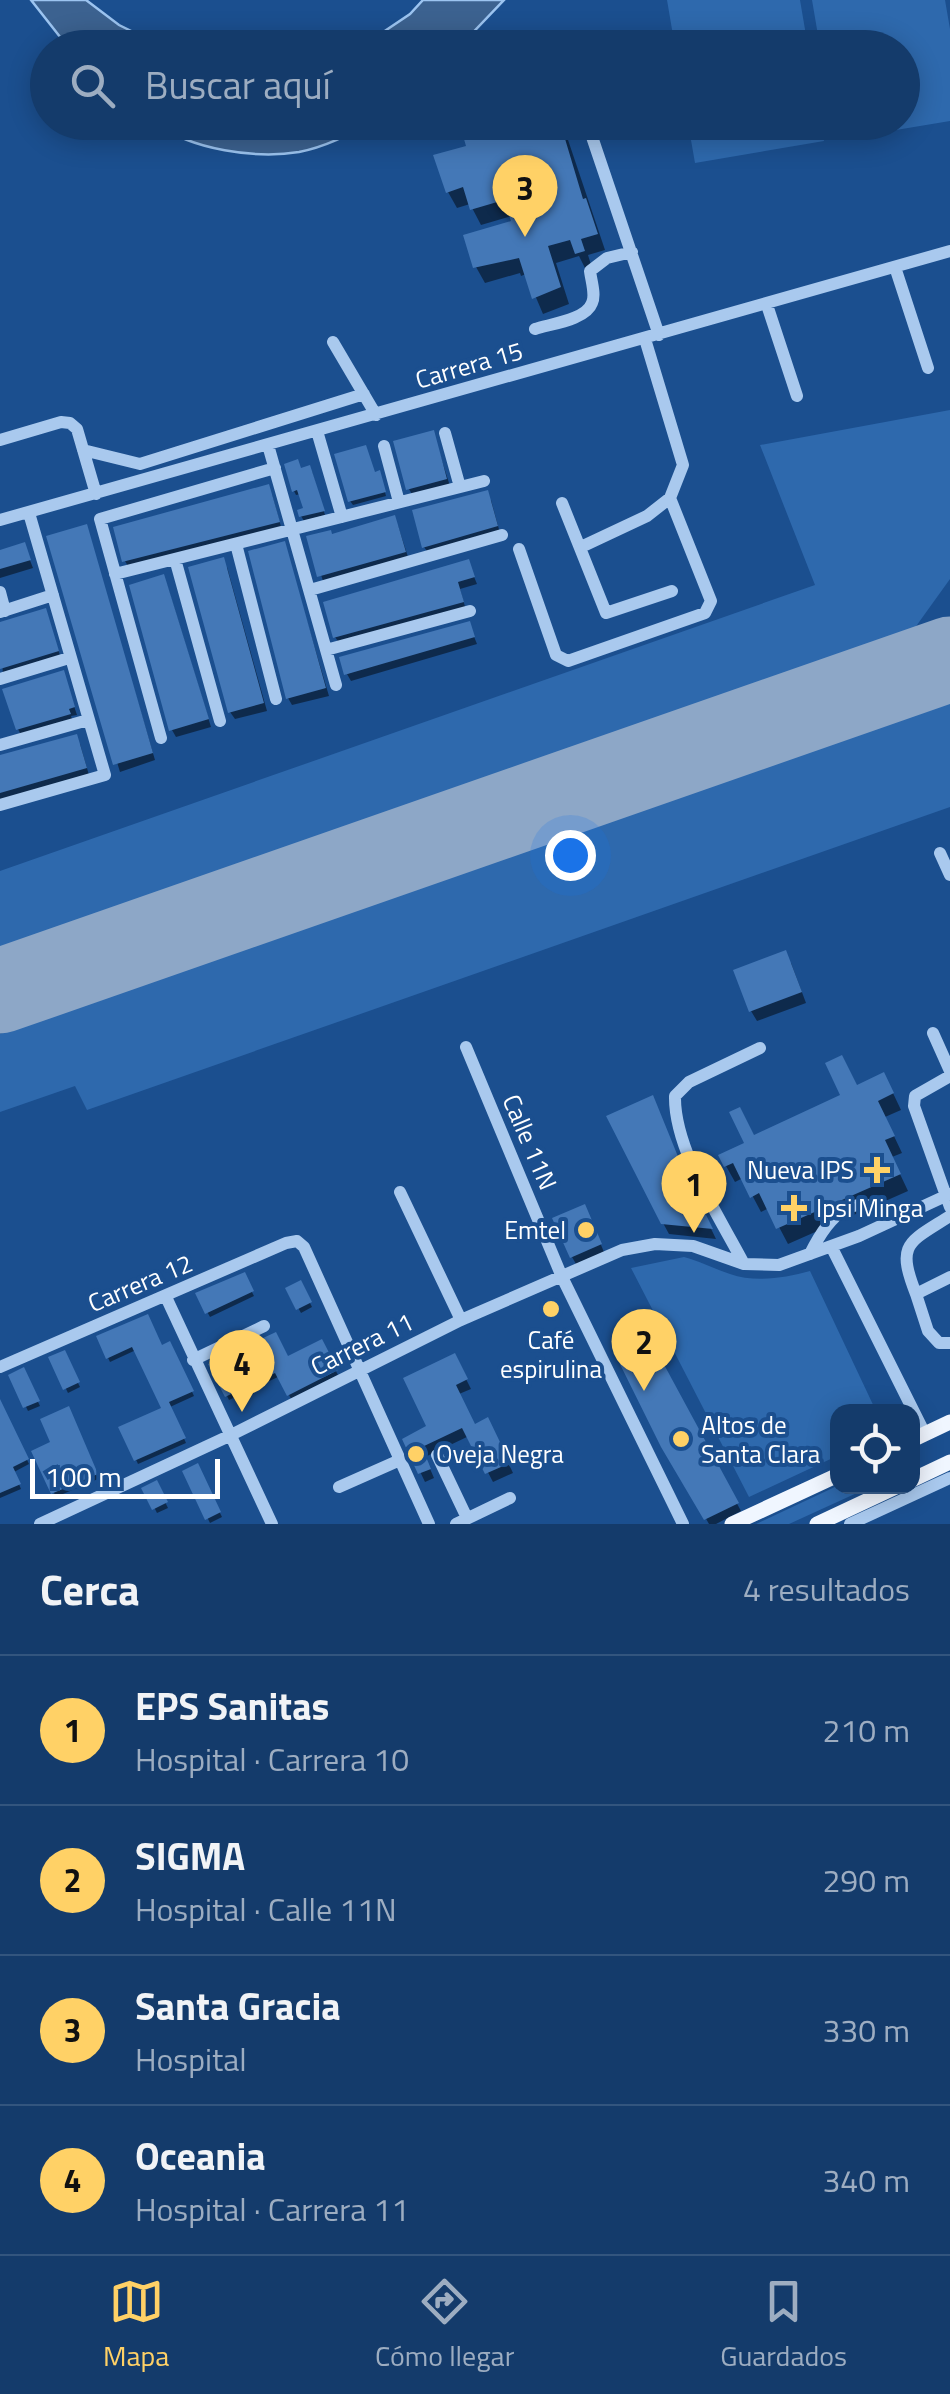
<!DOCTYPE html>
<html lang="es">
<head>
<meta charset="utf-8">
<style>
	:root { --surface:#143b6b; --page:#1d4271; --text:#f1f3f6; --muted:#9dadc1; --line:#33557e; --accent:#ffd166 }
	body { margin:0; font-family:"Titillium Web",sans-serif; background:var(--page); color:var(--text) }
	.controls { position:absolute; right:30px; bottom:30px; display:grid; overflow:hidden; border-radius:20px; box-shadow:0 5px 25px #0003 }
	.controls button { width:90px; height:90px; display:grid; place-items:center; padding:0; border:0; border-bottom:2px solid var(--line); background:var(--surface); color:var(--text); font:50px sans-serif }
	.scale { position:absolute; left:30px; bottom:25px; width:190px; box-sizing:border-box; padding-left:10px; border:5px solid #fff; border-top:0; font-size:28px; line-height:35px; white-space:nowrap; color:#fff; -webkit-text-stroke:8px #1b4f8f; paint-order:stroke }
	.you { position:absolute; left:570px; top:855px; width:35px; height:35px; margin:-25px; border:8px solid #fff; border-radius:50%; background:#1a73e8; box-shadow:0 0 0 15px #1a73e833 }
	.badge { display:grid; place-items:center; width:65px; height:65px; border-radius:50%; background:var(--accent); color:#111; font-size:32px; font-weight:700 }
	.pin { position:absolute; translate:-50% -82px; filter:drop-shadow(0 2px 5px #0008) }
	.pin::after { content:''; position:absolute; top:52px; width:35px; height:30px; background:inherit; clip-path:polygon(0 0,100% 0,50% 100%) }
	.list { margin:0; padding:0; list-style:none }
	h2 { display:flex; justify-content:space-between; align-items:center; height:130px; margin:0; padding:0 40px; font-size:42px }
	h2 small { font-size:32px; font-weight:400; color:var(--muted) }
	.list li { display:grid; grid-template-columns:65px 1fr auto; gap:30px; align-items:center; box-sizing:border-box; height:150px; padding:0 40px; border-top:2px solid var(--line) }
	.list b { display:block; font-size:38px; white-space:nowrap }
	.list p { margin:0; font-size:32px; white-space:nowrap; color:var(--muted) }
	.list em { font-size:32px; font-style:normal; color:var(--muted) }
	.icon { flex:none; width:55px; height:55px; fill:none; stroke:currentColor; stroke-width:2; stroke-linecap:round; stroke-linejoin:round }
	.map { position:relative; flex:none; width:950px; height:1524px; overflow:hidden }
	.search { position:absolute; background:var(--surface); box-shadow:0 5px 25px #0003; left:30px; right:30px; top:30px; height:110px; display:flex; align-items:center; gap:25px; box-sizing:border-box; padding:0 35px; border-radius:55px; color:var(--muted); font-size:38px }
	.sheet { height:730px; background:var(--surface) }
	nav { display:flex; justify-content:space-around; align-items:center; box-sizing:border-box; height:140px; border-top:2px solid var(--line); background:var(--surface); font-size:28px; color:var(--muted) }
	nav a { display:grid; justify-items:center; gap:5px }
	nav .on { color:var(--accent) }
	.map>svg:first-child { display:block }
</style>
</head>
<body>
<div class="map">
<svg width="950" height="1524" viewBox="0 0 950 1524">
	<rect width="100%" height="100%" fill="#1b4f8f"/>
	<path fill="#2e69ad" d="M667,0H800L808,47H675Z
		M812,0H945L950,29V121L836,140L833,123L902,122V48L820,47Z
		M688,123H821L824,141L695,163Z
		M950,410V579L904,643L0,959V871L815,585L760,445Z
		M950,696V807L87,1110L75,1086L0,1112V1034Z
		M684,1257C700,1261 714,1269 730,1274C755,1283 784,1278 810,1271L876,1411L838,1412L837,1456L749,1497L631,1268Z
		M837,1486L870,1487L789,1524H756Z"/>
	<path fill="#3c6290" stroke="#9cc4f0" stroke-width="2.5" d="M31,0H86L119,25L164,47H68Z
		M423,0H504L459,47H361L410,14Z
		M157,123H371C348,135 325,147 299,152C257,159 190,150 157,123Z"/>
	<path fill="#0007" d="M461,122H562L605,250L588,255L592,268L586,270L579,256L556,263L569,304L543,314L526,274L521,276L520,273L485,283L476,267L514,223L512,216L481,225L470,204L457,208L448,192L469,148Z
		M433,433L450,486L413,496L409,489Z
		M301,471L312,472L325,515L304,521L301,516L306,510L301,494L296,495L294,491Z
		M375,474L381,477L386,496L353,505L350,501Z
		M272,495L282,530L129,568L125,561Z
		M491,500L500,533L429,554L424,547Z
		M398,526L409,560L324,584L309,538Z
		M86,527L155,760L120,772L49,537Z
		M284,544L329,696L292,705L288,698Z
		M24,545L33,568L0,578V552Z
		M468,562L477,584L460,589L466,610L340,644L335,637Z
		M227,567L267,711L235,719L230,712Z
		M167,585L211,727L176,737L172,730Z
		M45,611L61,658L3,676L0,624Z
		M469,624L477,644L351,681L347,674Z
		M63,673L77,715L71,716L73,722L22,737L18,729Z
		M80,744L89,775L0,802V756Z
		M791,963L806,1003L757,1021L751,1011Z
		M857,1088L892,1091L901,1110L885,1117L902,1153L892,1157L908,1191L788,1244L769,1208L761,1212L743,1178L735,1182L726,1166L754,1138Z
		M686,1177L716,1239L669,1234L663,1223Z
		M588,1214L604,1252L576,1264L572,1257Z
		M243,1275L254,1296L210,1317L198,1295Z
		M300,1283L312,1307L301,1313L288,1289Z
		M99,1338L161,1348L169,1344L194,1396L170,1407L186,1443L138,1464L122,1429L164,1409L136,1350L110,1362Z
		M647,1338L741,1511L716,1524H709L648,1416Z
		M321,1342L338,1375L291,1399L280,1376L229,1400L212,1365L287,1359Z
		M63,1353L80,1387L68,1393L51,1358Z
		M459,1365L471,1389L459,1394L475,1427L492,1429L513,1473L493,1482L469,1436L425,1457L434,1478L425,1482L405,1440L430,1428Z
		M23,1371L40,1406L28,1411L11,1376Z
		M71,1413L98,1479L56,1497L34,1452L53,1443Z
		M6,1417L29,1464L14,1472L21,1489L0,1498V1419Z
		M197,1466L222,1517L210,1523L185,1472Z
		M156,1484L168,1508L157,1513L145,1489Z"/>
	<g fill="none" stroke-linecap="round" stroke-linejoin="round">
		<path stroke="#8da7c7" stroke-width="85" d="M0,991L950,659"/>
	</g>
	<path fill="#4478b7" d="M459,122H560L583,199L586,198L598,234L581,239L585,251L575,254L570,240L548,246L561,287L532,299L519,258L473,268L463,235L511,221L504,200L470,210L463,187L446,193L433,155L466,146Z
		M434,430L447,479L406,490L393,441Z
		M366,445L375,472L380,470L386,492L348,502L334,454Z
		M298,459L301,468L310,465L325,511L299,517L297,510L303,508L297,490L292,492L284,464Z
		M269,484L280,522L122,562L113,527Z
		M488,490L498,526L422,548L412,510Z
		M395,515L406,552L317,577L306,536L331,530L332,534Z
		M87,524L153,753L113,765L46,536Z
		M285,541L326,688L286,699L248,551Z
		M25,542L31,560L0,569V550Z
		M224,557L264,703L228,713L188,567Z
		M469,559L475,577L458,582L464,602L333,638L323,602Z
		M164,574L209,719L169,731L129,585Z
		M46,608L59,651L0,669V622Z
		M470,621L475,637L344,675L339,657Z
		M64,670L75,707L69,709L71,714L16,730L2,689Z
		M77,734L87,768L0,793V755Z
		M786,950L802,992L749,1012L733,970Z
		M842,1055L857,1085L884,1072L894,1093L878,1101L895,1136L885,1140L901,1174L776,1229L759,1193L750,1198L733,1163L724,1167L718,1155L744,1143L729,1112L740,1107L754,1135L840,1095L825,1063Z
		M653,1095L681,1164L713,1229L661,1224L606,1116Z
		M585,1204L602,1244L570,1258L552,1218Z
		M245,1272L254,1291L205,1314L195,1293Z
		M301,1280L312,1302L296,1310L285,1288Z
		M148,1314L162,1345L170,1341L194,1391L169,1402L186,1438L134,1461L118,1427L161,1408L132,1347L106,1359L96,1336Z
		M276,1332L288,1356L322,1339L338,1370L287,1396L275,1373L225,1397L208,1364Z
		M648,1335L739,1503L704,1520L661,1447L613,1350Z
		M65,1350L80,1382L63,1390L48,1357Z
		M455,1353L468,1379L456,1385L475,1424L488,1417L510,1463L485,1474L462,1428L422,1447L431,1469L418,1474L402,1439L426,1426L403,1378Z
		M24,1367L40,1401L23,1408L8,1375Z
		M0,1399L29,1459L13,1467L21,1484L0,1493Z
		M69,1406L98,1474L51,1494L31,1451L50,1442L40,1419Z
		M198,1463L221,1512L205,1520L182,1471Z
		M157,1480L168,1502L152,1510L141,1488Z"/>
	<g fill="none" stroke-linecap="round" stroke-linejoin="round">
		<path stroke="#a9c9ee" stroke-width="12" d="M526,48L549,37L560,48
			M587,122L659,335
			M895,267L928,368
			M767,305L797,396
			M535,329C550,324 586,320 592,303C596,295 591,280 590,271L607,258L632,252
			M333,342L376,415
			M317,431L342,517
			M445,433L460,487
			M0,440L61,422L70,423L77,429L96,494
			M268,445L336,685
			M384,446L399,502
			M83,450L140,464L364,394
			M562,503L606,613L672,591
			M0,520L950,251
			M236,544L276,699
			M581,547L647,516L670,498L683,465L645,339
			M519,549L556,655L568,661L705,613L711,601L670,498
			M175,559L220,721
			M115,574L484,481
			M310,590L502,535
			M0,592L5,611
			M0,612L53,595
			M326,650L470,611
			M0,679L69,658
			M161,738L100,519L275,468
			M0,745L88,720
			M0,805L105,775L29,513
			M940,853L950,875
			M933,1033L950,1071
			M466,1047L562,1277L683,1524
			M950,1076L915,1096L914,1106L950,1207
			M400,1192L461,1320
			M831,1246L925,1434
			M810,1254C829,1215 854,1187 898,1218
			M744,1264C719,1216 674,1149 675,1096L689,1082L760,1048
			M950,1277L916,1294L928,1331L939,1343H950
			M916,1294C896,1243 908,1243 950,1216
			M166,1297L272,1524
			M193,1360L264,1326
			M0,1367L286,1243L297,1241L304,1247L429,1524
			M437,1455L467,1518
			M339,1487L400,1460
			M40,1524L229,1436L461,1320L622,1250L655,1244L693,1246L744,1264L779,1265L859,1236L950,1194
			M456,1524L510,1498
			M850,1524L950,1478"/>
		<path stroke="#f0f6ff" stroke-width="15" d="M912,1440L950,1422
			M912,1480L950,1462
			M732,1524L838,1475
			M817,1524L898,1486"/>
	</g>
	<g fill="#ffd166" stroke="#1b4f8f" stroke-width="4">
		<path d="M872 1155h10v10h10v10h-10v10h-10v-10h-10v-10h10z"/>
		<path d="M789 1193h10v10h10v10h-10v10h-10v-10h-10v-10h10z"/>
		<circle cx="586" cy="1230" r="10"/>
		<circle cx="551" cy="1309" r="10"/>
		<circle cx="681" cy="1439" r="10"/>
		<circle cx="416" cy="1454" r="10"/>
	</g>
	<g text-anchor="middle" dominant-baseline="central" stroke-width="8" stroke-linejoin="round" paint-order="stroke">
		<g font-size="25" fill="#fff" stroke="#1b4f8f">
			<text transform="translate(469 365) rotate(-16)">Carrera 15</text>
			<text transform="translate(530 1142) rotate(67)">Calle 11N</text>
			<text transform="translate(140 1283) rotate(-23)">Carrera 12</text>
			<text transform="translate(362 1344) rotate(-26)">Carrera 11</text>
		</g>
		<g font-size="25" fill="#fff" stroke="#1b4f8f" text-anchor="start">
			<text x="854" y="1170" text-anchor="end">Nueva IPS</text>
			<text x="816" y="1208">Ipsi Minga</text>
			<text x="566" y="1230" text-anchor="end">Emtel</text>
			<text x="551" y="1340" text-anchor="middle">Café<tspan x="551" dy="29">espirulina</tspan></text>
			<text x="701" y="1425">Altos de<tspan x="701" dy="29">Santa Clara</tspan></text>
			<text x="436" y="1454">Oveja Negra</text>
		</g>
	</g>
</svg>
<div class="controls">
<button><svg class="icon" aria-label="locate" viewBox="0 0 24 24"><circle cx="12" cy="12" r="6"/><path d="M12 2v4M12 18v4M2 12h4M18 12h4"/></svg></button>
</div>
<div class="scale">100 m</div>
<div class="you"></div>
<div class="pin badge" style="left:694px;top:1233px">1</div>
<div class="pin badge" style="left:644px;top:1391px">2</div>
<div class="pin badge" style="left:525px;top:237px">3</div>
<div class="pin badge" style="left:242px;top:1412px">4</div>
<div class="search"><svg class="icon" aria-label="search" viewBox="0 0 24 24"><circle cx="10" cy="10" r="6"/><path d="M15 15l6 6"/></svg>Buscar aquí</div>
</div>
<section class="sheet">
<h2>Cerca<small>4 resultados</small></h2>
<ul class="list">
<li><span class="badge">1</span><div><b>EPS Sanitas</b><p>Hospital · Carrera 10</p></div><em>210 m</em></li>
<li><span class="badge">2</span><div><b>SIGMA</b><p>Hospital · Calle 11N</p></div><em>290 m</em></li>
<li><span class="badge">3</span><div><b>Santa Gracia</b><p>Hospital</p></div><em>330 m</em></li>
<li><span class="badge">4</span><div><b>Oceania</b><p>Hospital · Carrera 11</p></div><em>340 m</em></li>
</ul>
</section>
<nav>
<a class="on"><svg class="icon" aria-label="map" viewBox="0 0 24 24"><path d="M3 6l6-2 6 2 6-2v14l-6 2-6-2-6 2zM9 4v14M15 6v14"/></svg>Mapa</a>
<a><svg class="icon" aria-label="directions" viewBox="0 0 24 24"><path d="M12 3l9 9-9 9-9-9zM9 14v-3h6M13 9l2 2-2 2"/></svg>Cómo llegar</a>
<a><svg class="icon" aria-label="saved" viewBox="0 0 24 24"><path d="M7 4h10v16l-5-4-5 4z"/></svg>Guardados</a>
</nav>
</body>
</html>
